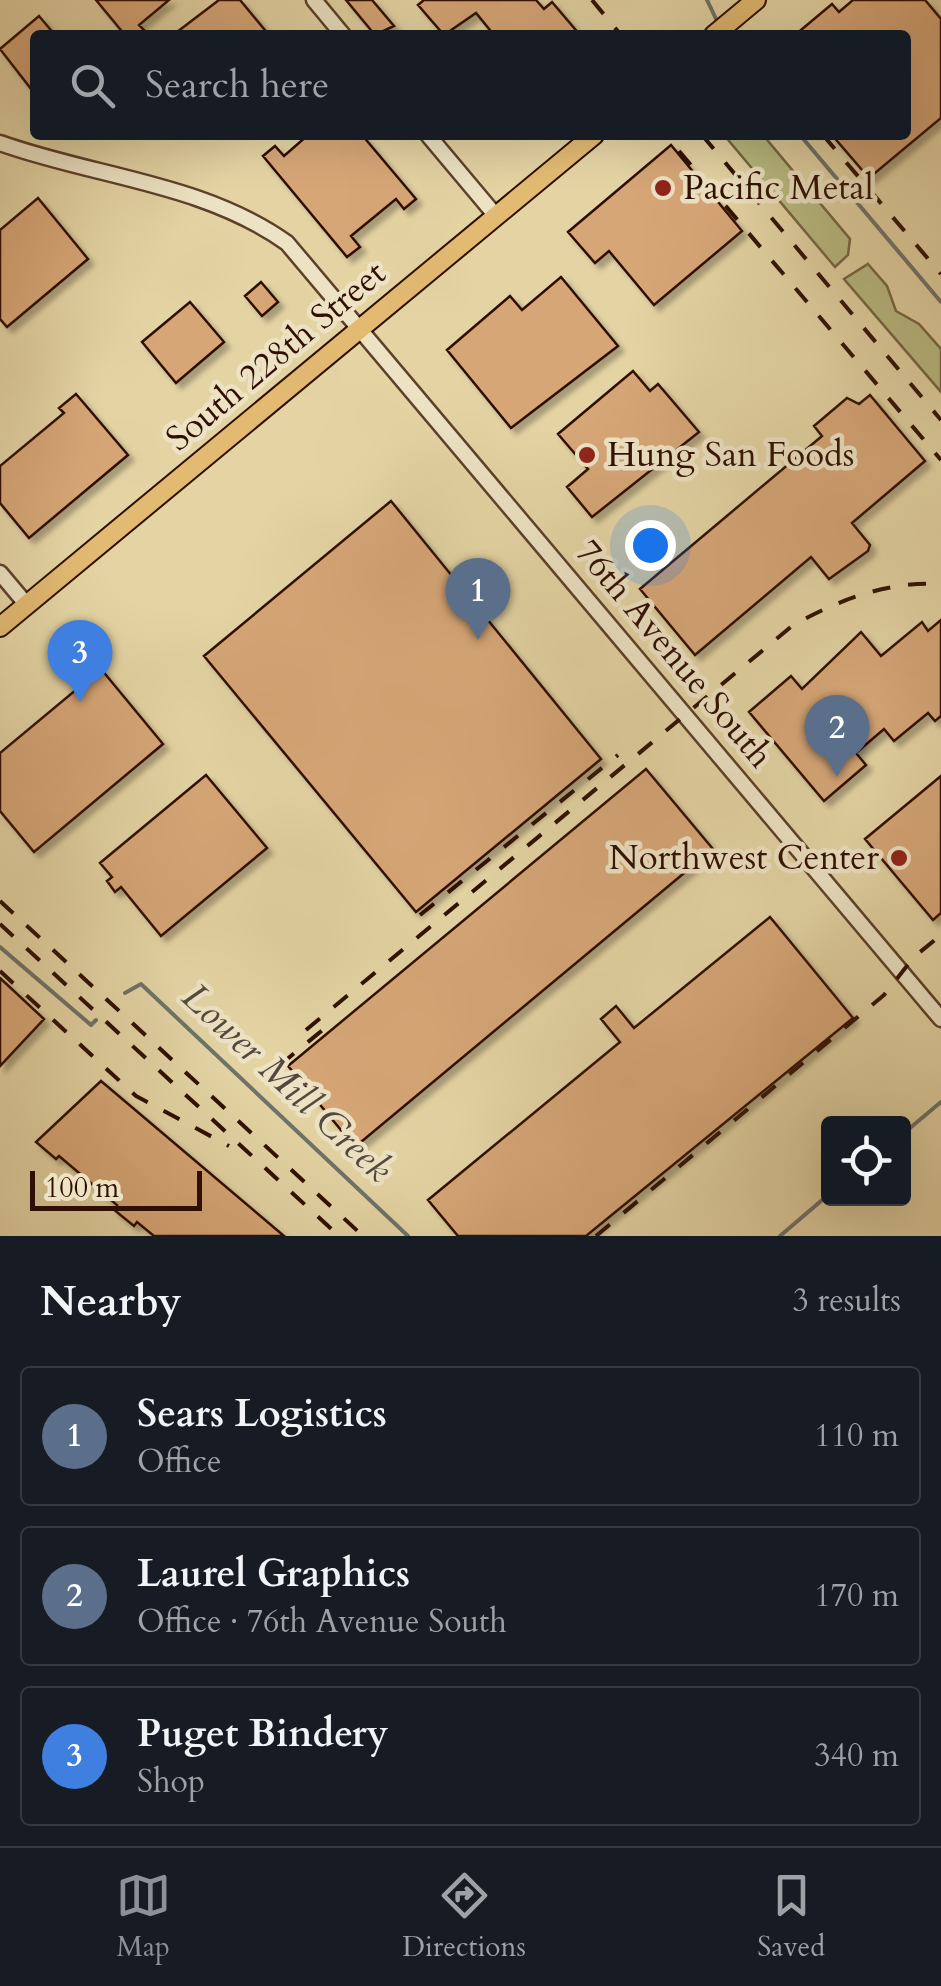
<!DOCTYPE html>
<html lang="en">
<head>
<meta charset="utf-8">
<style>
	:root { --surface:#171b24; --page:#20242c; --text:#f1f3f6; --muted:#9ea1a6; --line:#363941; --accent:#8c9099 }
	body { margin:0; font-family:Cardo,serif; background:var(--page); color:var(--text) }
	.controls { position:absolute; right:30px; bottom:30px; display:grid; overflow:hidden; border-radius:10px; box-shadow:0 10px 40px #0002 }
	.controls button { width:90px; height:90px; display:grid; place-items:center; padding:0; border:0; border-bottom:2px solid var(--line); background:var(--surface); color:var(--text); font:50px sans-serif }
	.scale { position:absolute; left:30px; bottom:25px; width:172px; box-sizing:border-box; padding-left:10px; border:5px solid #2f0f01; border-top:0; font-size:28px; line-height:35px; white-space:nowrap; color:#2f0f01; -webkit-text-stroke:8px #ede3c4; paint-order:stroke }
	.you { position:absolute; left:650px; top:545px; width:35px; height:35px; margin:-25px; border:8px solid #fff; border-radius:50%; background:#1a73e8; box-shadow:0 0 0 15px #1a73e833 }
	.badge { display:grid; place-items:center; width:65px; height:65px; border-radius:50%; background:var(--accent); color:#fff; font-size:32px; font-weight:700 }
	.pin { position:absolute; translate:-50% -82px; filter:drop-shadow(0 2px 5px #0008) }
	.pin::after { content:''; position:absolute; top:52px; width:35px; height:30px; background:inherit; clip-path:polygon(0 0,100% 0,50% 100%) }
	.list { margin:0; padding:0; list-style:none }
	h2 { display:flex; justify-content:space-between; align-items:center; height:130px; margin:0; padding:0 40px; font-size:42px }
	h2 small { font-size:32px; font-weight:400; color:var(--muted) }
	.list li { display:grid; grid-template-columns:65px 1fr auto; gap:30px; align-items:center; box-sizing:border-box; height:140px; margin:0 20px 20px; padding:0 20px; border:2px solid var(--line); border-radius:10px }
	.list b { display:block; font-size:38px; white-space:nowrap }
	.list p { margin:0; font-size:32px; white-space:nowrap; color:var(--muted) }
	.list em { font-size:32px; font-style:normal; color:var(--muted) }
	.icon { flex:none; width:55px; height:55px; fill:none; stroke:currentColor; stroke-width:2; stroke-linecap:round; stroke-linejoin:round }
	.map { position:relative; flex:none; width:941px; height:1236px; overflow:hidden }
	.search { position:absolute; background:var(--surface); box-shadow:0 10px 40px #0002; left:30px; right:30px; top:30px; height:110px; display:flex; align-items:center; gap:25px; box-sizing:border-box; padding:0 35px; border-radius:10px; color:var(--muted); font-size:38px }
	.sheet { height:610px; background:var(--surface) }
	nav { display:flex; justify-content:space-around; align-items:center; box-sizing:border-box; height:140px; border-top:2px solid var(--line); background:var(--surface); font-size:28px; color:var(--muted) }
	nav a { display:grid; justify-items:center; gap:5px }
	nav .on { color:var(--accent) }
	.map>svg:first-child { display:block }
</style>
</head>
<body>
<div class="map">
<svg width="941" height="1236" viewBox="0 0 941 1236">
	<defs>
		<filter id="shadow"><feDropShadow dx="5.5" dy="5.5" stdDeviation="2.5" flood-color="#0004"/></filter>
	</defs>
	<rect width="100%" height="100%" fill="#e4d4a4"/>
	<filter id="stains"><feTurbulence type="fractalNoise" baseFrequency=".002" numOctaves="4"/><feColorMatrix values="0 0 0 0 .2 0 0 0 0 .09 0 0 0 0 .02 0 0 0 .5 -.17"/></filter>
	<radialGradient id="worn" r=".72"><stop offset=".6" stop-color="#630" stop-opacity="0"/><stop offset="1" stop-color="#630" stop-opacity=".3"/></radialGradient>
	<path fill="#b9bb82" stroke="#746542" stroke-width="2.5" d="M724,135H763L850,239L848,255L835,267Z
		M868,264L887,286L896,311L919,324L941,349V392L844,279Z"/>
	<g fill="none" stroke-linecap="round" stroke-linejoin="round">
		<path stroke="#6f736b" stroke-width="4" d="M707,0L718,23
			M800,135L941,302
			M0,947L91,1025L96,1020
			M125,993L141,984L408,1236
			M904,1133L941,1102
			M780,1236L828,1195"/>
	</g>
	<path fill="#d6a677" stroke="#2f0f01" stroke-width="2.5" filter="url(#shadow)" d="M96,0H169L139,25L144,30L139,35H125Z
		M219,0H240L269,35H173Z
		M346,0H372L394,26L375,35Z
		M424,0H536L544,9L552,2L580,35H494L476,13L444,35L418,5Z
		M853,0H925L941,19V118L869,178L832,135H906V35H795L832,4L839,12Z
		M39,16L55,35H35V94L0,49Z
		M308,135H362L416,199L404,209L396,199L351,236L360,247L347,257L263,156L275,146L284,156Z
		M671,145L742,231L654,305L609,251L595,263L568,232Z
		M38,198L88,259L7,327L0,319V230Z
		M561,277L618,346L511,428L447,350L510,296L522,310Z
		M261,282L278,302L262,316L245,296Z
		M190,302L224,342L176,383L142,342Z
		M633,371L650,391L658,384L699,432L592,517L567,487L588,469L558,434Z
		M76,394L128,455L29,538L0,503V466L64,413L59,408Z
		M870,395L925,461L852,523L870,545L868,551L829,579L811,557L695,655L640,589L822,436L814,426L847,398L859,404Z
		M391,501L601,759L416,912L204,656Z
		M941,620V716L935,721L928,713L894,741L884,729L856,753L866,765L824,801L749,712L791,676L802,689L861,632L881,656L922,622L928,631Z
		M101,669L163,744L34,852L0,811V753Z
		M646,769L713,849L355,1147L288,1066Z
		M206,775L267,848L161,936L121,887L115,892L107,881L112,877L100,863Z
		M941,776V913L933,920L865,839Z
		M770,917L853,1018L586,1236H458L428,1200L620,1042L601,1019L616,1006L634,1028Z
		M0,978L44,1019L0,1066Z
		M101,1081L284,1236H154L137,1222L134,1226L113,1209L117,1205L59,1156L56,1159L36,1142Z"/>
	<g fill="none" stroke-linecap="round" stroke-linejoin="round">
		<defs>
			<path id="minor" d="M314,0L343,35
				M428,135L496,216
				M0,143C95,177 203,183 287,243L941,1019
				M0,573L27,605"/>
			<path id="major" d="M714,35L756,0
				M0,627L594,135"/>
		</defs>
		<use href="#minor" stroke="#5c402a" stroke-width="19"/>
		<use href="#major" stroke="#2f0f01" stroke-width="22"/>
		<use href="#minor" stroke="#ede3c4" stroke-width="14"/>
		<use href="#major" stroke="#e2ba72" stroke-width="18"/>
		<path stroke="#2f0f01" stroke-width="4" stroke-dasharray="18 18" stroke-linecap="butt" d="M592,0L621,35
			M702,135L941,420
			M823,135L941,274
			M679,151L941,460
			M0,901L363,1236
			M420,915L618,755
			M0,924L339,1236
			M0,971L136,1096L229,1146
			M306,1030L792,626C838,600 887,581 941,584
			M280,1065L325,1028
			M596,1236L884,995L914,957L941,935"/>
	</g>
	<g fill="#8f2418" stroke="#ede3c4" stroke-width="4">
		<circle cx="663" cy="188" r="10"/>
		<circle cx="587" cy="455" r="10"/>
		<circle cx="899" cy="858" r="10"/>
	</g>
	<g text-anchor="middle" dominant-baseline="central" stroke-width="9" stroke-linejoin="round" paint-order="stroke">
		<g font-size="35" fill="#2f0f01" stroke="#ede3c4" text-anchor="start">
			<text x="683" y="188">Pacific Metal</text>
			<text x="607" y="455">Hung San Foods</text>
			<text x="879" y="858" text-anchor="end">Northwest Center</text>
		</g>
		<g font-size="35" fill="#2f0f01" stroke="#ede3c4">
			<text transform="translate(276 356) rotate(-40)">South 228th Street</text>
			<text transform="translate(674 654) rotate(50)">76th Avenue South</text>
		</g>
		<g font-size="38" font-style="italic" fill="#54493f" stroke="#ede3c4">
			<text transform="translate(287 1083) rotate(43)">Lower Mill Creek</text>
		</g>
	</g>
	<rect width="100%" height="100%" filter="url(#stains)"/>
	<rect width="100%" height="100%" fill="url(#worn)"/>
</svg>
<div class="controls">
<button><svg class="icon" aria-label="locate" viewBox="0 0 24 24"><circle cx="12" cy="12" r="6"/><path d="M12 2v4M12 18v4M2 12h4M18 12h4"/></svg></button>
</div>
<div class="scale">100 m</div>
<div class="you"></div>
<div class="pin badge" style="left:478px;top:640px;background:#5c6f8a">1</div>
<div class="pin badge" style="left:837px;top:777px;background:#5c6f8a">2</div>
<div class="pin badge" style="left:80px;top:702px;background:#3f7fe0">3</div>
<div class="search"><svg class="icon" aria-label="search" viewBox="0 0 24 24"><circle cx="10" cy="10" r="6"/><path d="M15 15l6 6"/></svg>Search here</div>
</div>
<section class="sheet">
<h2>Nearby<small>3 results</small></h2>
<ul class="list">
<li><span class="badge" style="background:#5c6f8a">1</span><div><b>Sears Logistics</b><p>Office</p></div><em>110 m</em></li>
<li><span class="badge" style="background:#5c6f8a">2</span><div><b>Laurel Graphics</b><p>Office · 76th Avenue South</p></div><em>170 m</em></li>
<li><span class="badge" style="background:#3f7fe0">3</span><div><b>Puget Bindery</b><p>Shop</p></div><em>340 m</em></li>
</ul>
</section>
<nav>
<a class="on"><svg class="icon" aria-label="map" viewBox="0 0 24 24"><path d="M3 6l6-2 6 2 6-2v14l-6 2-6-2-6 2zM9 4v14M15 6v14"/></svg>Map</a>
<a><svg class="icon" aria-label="directions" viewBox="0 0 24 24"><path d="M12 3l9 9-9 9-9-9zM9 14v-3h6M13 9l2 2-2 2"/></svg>Directions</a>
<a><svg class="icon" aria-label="saved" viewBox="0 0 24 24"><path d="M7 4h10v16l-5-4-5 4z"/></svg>Saved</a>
</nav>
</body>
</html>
